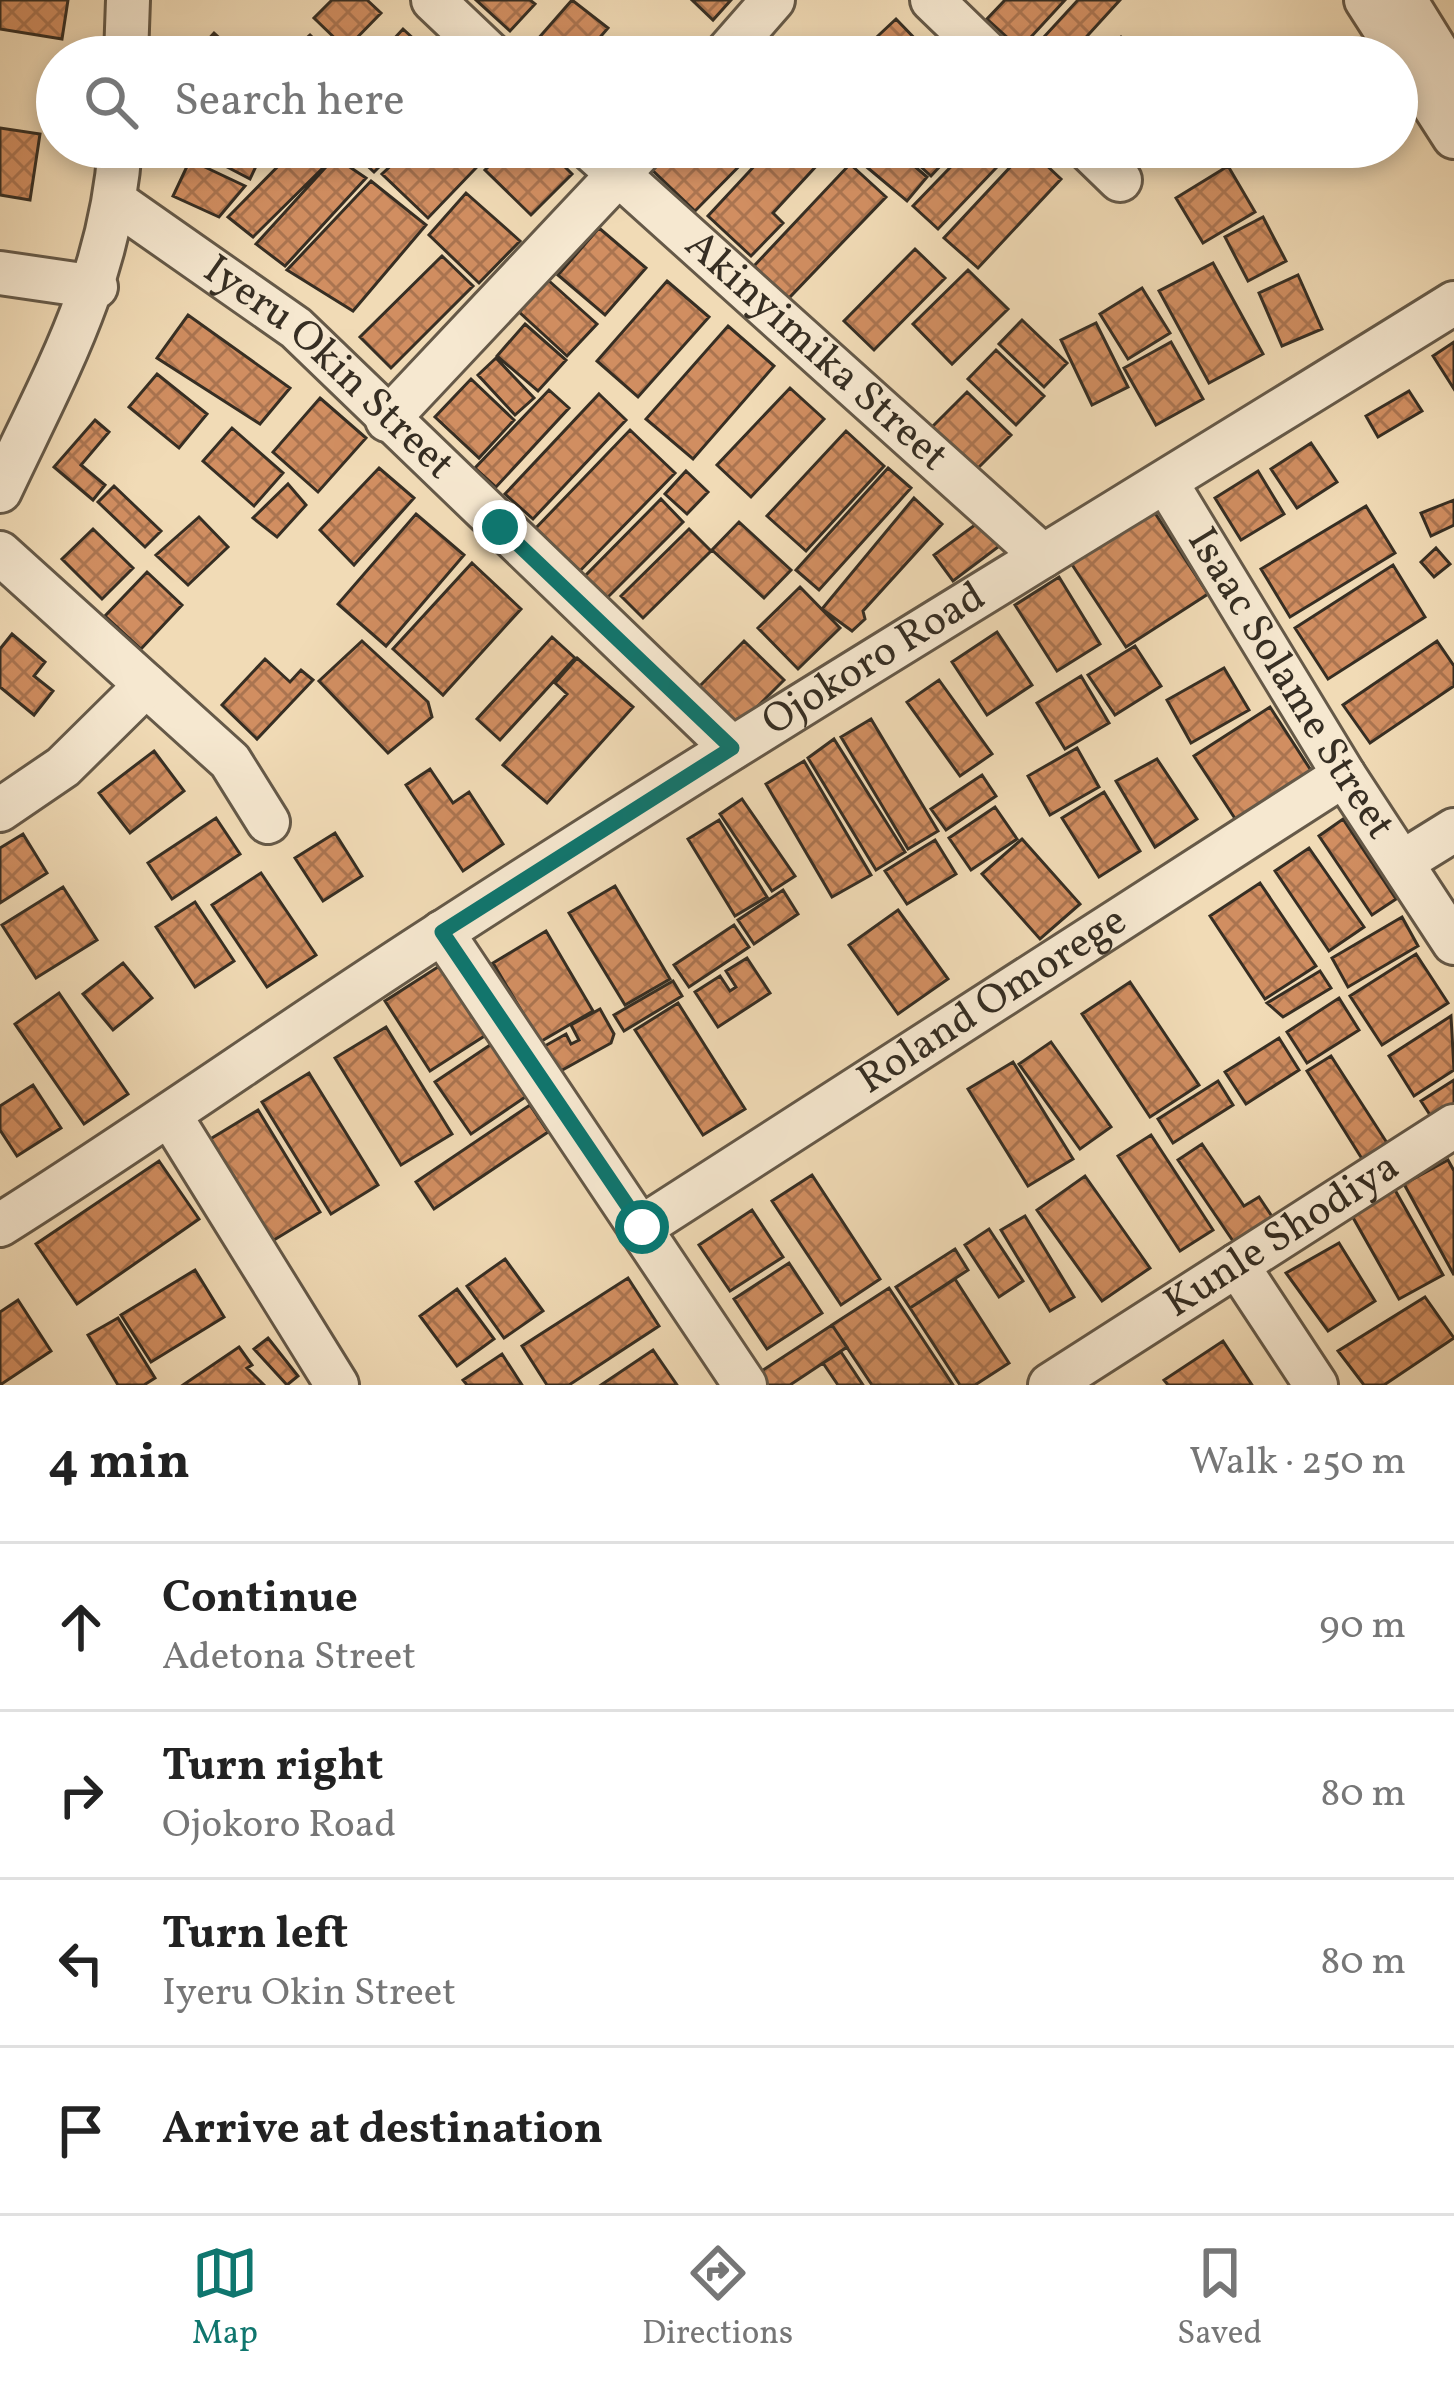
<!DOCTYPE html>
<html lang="en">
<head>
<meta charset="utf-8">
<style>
	:root { --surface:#fff; --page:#f2f2f2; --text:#222; --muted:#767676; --line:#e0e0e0; --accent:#0f766e }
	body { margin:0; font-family:Vollkorn,serif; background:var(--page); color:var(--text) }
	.stop { position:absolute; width:36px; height:36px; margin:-27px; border:9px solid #0f766e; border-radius:50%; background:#fff }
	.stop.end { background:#0f766e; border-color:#fff; box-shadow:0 3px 12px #0008 }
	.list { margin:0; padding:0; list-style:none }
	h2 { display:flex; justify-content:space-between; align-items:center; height:156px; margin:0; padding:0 48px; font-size:51px }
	h2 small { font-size:39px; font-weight:400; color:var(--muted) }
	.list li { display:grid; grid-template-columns:78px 1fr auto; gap:36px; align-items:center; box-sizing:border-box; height:168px; padding:0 48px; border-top:3px solid var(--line) }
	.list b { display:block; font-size:45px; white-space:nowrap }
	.list p { margin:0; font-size:39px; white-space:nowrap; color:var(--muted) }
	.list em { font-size:39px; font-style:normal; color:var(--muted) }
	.icon { flex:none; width:66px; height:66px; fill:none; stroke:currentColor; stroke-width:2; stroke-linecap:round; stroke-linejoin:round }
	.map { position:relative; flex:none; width:1454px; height:1385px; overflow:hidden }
	.search { position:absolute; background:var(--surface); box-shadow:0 6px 18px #0003; left:36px; right:36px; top:36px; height:132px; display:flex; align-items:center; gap:30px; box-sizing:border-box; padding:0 42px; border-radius:66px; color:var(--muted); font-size:45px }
	.sheet { height:828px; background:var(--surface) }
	nav { display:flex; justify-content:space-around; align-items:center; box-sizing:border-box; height:168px; border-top:3px solid var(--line); background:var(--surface); font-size:33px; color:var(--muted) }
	nav a { display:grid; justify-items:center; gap:6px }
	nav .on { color:var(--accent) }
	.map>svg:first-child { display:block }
</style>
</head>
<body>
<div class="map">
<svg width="1454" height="1385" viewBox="0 0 1454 1385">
	<defs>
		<pattern id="building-cross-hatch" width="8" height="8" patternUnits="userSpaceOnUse" patternTransform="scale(3)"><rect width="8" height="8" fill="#d18e61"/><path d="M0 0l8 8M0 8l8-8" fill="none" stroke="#aa7450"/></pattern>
	</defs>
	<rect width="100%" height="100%" fill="#f1dbb6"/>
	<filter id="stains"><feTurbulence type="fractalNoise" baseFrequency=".00167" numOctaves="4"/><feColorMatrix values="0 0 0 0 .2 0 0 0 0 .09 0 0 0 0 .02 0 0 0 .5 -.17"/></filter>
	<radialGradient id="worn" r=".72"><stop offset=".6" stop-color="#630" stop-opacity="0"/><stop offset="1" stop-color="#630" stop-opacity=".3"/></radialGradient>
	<path fill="url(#building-cross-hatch)" stroke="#362e23" stroke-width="3" d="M0,0H68L62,39L0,29Z
		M332,0H367L381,13L346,49L314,18Z
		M476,0H530L535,4L510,31Z
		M572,0L608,28L583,57H539L529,49Z
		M692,0H731L713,20Z
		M1005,0H1065L1020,49L987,19Z
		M1078,0H1120L1068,57H1038L1031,51Z
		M896,19L921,45L908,57H871L864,49Z
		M403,29L430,54L377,57Z
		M214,33L240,57H192Z
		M310,35L333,57H285Z
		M1121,37L1141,57H1101Z
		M0,128L40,134L30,200L0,195Z
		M189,147H265L250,179Z
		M297,147H331L338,153L253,237L228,217Z
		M347,147H399L374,172Z
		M411,147H496L428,218L382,174Z
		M509,147H545L572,174L531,215L485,170Z
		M669,147H758L695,211L649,167Z
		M772,147L831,150L773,213L783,223L751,256L708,216Z
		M866,147H892L927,177L907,201L856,158Z
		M899,147H958L931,176Z
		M970,147H1016L938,229L913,206Z
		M1028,148L1061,179L978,268L944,238Z
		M335,157L366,178L285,266L256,244Z
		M190,160L245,186L219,217L173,196Z
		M850,164L886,197L788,299L754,266Z
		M1228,166L1255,212L1203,243L1176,198Z
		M371,181L426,225L353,311L287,270Z
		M466,193L520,241L479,283L429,235Z
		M1263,217L1286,261L1248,281L1225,237Z
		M599,228L646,268L605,315L558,275Z
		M915,249L945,278L874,350L844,321Z
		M442,256L473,286L391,368L360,337Z
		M1213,263L1263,354L1209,383L1159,291Z
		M968,270L1008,309L952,364L913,324Z
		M1298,275L1322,329L1282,346L1259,293Z
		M548,280L597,324L567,356L518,311Z
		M667,281L709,317L638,397L597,361Z
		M1142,288L1170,333L1128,359L1100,314Z
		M188,315L290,388L260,424L157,358Z
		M1022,320L1067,363L1044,387L999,344Z
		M1096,323L1128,387L1092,405L1061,340Z
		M525,324L566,360L538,391L497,356Z
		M728,326L774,366L693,459L646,419Z
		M1171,342L1203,399L1156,425L1124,368Z
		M1454,342V389L1433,356Z
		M996,350L1044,396L1016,425L968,379Z
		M496,358L534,398L515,415L478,375Z
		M157,374L207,414L179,448L129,407Z
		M471,379L514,420L479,458L435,417Z
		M790,388L824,419L751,497L717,465Z
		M549,390L569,408L496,487L475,468Z
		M1409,391L1422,411L1378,437L1366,416Z
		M967,392L1011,435L974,472L930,429Z
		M599,394L626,420L533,519L505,494Z
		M320,398L366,438L318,492L273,452Z
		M95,420L109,432L81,465L105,485L93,500L54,467Z
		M232,428L283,473L254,506L203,461Z
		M630,430L675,473L577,574L533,531Z
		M846,431L884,466L806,551L767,516Z
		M1311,443L1337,482L1297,508L1271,469Z
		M379,468L414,498L354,565L320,530Z
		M888,468L911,488L819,590L796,570Z
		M686,471L708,492L687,514L665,494Z
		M1258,471L1284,514L1241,540L1215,498Z
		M288,484L306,505L277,537L253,518Z
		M114,486L161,531L145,547L98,502Z
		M914,498L942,524L863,611L865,619L852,631L822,609Z
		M661,499L683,522L605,600L583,578Z
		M1454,500V525L1431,536L1421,513Z
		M1366,506L1395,553L1290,617L1261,569Z
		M1151,507L1208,594L1126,647L1069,560Z
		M416,514L464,555L386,646L338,604Z
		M199,517L228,547L188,585L156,555Z
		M983,519L1002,544L953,581L934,555Z
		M739,522L791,570L764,598L712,550Z
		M93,529L133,568L102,599L62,559Z
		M689,529L711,551L643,618L621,596Z
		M1436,548L1450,564L1434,577L1421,562Z
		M472,563L521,609L443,695L393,649Z
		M1393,565L1425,617L1328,679L1295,628Z
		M147,572L182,605L141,649L105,616Z
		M1059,577L1100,644L1057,671L1015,605Z
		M800,587L840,628L798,669L758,628Z
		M997,632L1032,685L987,715L952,662Z
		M12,634L45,662L34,676L53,691L34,715L0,687V649Z
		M552,637L575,658L500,740L477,719Z
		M362,641L428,702L432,717L388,753L319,681Z
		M744,641L784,680L734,730L695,691Z
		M1437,641L1454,666V686L1370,743L1343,705Z
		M1135,646L1161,686L1115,715L1088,675Z
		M577,658L633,707L547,803L503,765L567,694L555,683Z
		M265,659L290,682L301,670L313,680L257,739L222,705Z
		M1224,668L1249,710L1191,743L1167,700Z
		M1081,676L1109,723L1065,749L1037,703Z
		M939,680L992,754L960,776L907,702Z
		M1270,707L1312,772L1236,820L1194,756Z
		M871,719L938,831L908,849L841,737Z
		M834,739L905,852L876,870L808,758Z
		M1077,748L1099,787L1050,815L1028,776Z
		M154,751L184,791L130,833L99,793Z
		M1157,759L1197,819L1155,847L1116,781Z
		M804,761L871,875L832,897L766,784Z
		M430,769L453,803L469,792L503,844L463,871L406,785Z
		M982,775L996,796L946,830L931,809Z
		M1104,792L1140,851L1099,877L1062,818Z
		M742,799L795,876L772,891L720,814Z
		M995,807L1017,839L971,870L949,838Z
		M216,818L240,854L172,899L148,863Z
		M1343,819L1396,899L1372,915L1319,836Z
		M719,820L767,897L735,916L688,839Z
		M335,833L362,876L323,901L295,858Z
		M23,834L47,873L0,903V848Z
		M1022,839L1080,904L1040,939L982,874Z
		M935,840L956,874L907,904L885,871Z
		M1309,848L1364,927L1329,951L1275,871Z
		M261,873L316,955L267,987L212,905Z
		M1260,883L1316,966L1265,999L1210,916Z
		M615,886L670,979L625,1005L569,913Z
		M63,887L97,940L36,978L2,925Z
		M783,890L798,914L754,944L738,920Z
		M195,902L234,961L195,987L156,927Z
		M898,910L948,979L898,1014L849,945Z
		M1402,917L1418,946L1348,987L1332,958Z
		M734,925L749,947L689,987L674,965Z
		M546,931L593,1011L540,1042L493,963Z
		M1416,954L1448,1003L1382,1045L1350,996Z
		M747,958L770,993L718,1027L695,992L720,976L730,991L736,987L726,971Z
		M123,963L152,998L113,1030L83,994Z
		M441,965L486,1035L430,1071L385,1001Z
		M1320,971L1331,988L1283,1017L1267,1003Z
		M673,981L682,996L624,1031L614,1015Z
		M1130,982L1199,1085L1150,1117L1082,1014Z
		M59,993L128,1094L84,1124L15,1024Z
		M1339,998L1359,1030L1307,1063L1287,1032Z
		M678,1003L745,1109L703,1135L635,1030Z
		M600,1009L614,1034L611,1043L557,1073L543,1047L566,1034L571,1044L579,1040L571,1025Z
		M1451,1016L1454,1070L1414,1096L1389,1056Z
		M386,1027L452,1134L401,1165L335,1058Z
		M1279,1038L1299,1070L1246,1104L1225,1072Z
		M499,1039L534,1091L471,1134L435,1082Z
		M1051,1042L1111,1127L1080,1149L1019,1064Z
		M1331,1056L1389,1146L1364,1162L1307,1071Z
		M1013,1062L1073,1159L1028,1186L968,1089Z
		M309,1073L378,1185L331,1214L262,1102Z
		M1454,1080V1104L1432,1118L1421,1101Z
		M1218,1081L1233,1105L1173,1143L1158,1119Z
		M33,1085L61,1128L17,1156L0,1130V1106Z
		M530,1105L548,1132L434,1209L416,1182Z
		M258,1110L320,1212L269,1243L207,1141Z
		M1151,1135L1213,1230L1180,1251L1118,1156Z
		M1202,1144L1244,1206L1259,1197L1273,1218L1235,1244L1178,1160Z
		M1448,1160L1454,1171V1275L1404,1184Z
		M159,1161L199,1219L77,1304L36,1244Z
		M812,1175L880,1279L841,1305L772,1201Z
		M1085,1176L1150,1268L1102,1301L1037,1210Z
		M1395,1190L1443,1275L1399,1299L1351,1214Z
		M752,1210L783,1257L730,1291L699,1245Z
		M1025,1216L1074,1297L1050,1311L1001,1230Z
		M989,1229L1023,1281L999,1297L965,1245Z
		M1339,1243L1375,1301L1328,1331L1286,1273Z
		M955,1249L968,1270L910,1308L896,1287Z
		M505,1259L543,1311L504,1338L467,1286Z
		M789,1263L822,1313L767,1349L734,1299Z
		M195,1270L224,1317L151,1362L121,1315Z
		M628,1278L659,1326L569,1385H547L522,1346Z
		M955,1279L1009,1363L975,1385H960L910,1308Z
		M889,1288L953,1385H872L832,1325Z
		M457,1289L494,1339L457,1366L420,1316Z
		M1425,1297L1454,1338L1384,1385H1364L1338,1351Z
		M18,1300L51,1351L0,1385V1312Z
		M118,1318L155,1378L144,1385H118L88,1335Z
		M832,1325L847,1347L790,1385H764L757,1374Z
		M268,1338L298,1376L287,1385L254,1349Z
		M1223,1341L1252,1385H1168L1164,1380Z
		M239,1347L252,1365L247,1368L264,1385H183Z
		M653,1350L677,1385H601Z
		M841,1352L863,1385H838L823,1363Z
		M502,1354L522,1385H467L463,1380Z"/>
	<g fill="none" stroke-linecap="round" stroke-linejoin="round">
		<defs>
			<g id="minor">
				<path d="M433,0L493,57"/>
				<path d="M932,0L991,57"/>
				<path d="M1366,0L1454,137"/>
				<path d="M1405,0L1454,79"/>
				<path d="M126,57L128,0"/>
				<path d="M723,57L773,0"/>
				<path id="s1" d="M588,147L1043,556"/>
				<path d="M1086,147L1120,180"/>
				<path id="s2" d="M116,202L296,328L732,748"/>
				<path d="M0,273L96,287"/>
				<path d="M387,420L644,147"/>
				<path id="s3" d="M1166,482L1344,775L1454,943"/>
				<path d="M0,491C55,374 111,278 120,147"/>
				<path d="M0,553L230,761L268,822"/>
				<path d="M0,810L63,767L146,685"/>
				<path d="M1404,861L1454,830"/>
				<path d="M442,932L745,1385"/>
				<path d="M171,1117L337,1385"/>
				<path id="s4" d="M0,1225C151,1130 296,1026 446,930C778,715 1118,512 1454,303"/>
				<path id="s5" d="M642,1227L1344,775"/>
				<path d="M1237,1265L1316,1385"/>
				<path id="s6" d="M1050,1385L1454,1126"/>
			</g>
		</defs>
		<use href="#minor" stroke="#655948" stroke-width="48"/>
		<use href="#minor" stroke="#f6e8d0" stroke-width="42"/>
	</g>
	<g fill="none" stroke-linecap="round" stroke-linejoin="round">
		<path stroke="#0f766e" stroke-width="15" d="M500,527L732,748L442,932L642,1227"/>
	</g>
	<g text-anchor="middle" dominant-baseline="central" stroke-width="12" stroke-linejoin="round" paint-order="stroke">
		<g font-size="42" fill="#362e23" stroke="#f6e8d0">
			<text stroke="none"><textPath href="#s1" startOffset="306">Akinyimika Street</textPath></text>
			<text stroke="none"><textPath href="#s2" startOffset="270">Iyeru Okin Street</textPath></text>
			<text stroke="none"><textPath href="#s4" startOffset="1041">Ojokoro Road</textPath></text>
			<text stroke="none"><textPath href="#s3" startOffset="237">Isaac Solame Street</textPath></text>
			<text stroke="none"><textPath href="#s5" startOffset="417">Roland Omorege</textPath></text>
			<text stroke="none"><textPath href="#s6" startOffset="276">Kunle Shodiya</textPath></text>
		</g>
	</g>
	<rect width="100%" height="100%" filter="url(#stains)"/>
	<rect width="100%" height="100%" fill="url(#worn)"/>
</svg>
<div class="stop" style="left:642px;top:1227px"></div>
<div class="stop end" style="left:500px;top:527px"></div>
<div class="search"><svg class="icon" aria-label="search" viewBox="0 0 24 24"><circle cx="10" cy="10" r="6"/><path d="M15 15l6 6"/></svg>Search here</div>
</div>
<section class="sheet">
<h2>4 min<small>Walk · 250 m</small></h2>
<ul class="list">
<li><svg class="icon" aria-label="ahead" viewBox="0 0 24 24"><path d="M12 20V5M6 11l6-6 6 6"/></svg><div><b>Continue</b><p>Adetona Street</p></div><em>90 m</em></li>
<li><svg class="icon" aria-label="right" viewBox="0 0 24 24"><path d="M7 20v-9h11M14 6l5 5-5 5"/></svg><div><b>Turn right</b><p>Ojokoro Road</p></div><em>80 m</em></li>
<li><svg class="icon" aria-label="left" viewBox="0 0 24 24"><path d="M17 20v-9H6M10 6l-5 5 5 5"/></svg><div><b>Turn left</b><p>Iyeru Okin Street</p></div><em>80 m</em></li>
<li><svg class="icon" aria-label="arrive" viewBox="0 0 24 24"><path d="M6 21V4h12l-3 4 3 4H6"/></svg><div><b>Arrive at destination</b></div></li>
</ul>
</section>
<nav>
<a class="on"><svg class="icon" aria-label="map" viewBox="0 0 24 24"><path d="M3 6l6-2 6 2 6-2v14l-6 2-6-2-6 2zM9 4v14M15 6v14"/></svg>Map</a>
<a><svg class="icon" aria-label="directions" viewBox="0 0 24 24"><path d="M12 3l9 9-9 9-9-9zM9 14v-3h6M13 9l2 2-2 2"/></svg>Directions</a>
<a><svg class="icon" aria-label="saved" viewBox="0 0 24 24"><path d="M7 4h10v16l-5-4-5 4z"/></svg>Saved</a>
</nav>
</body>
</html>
